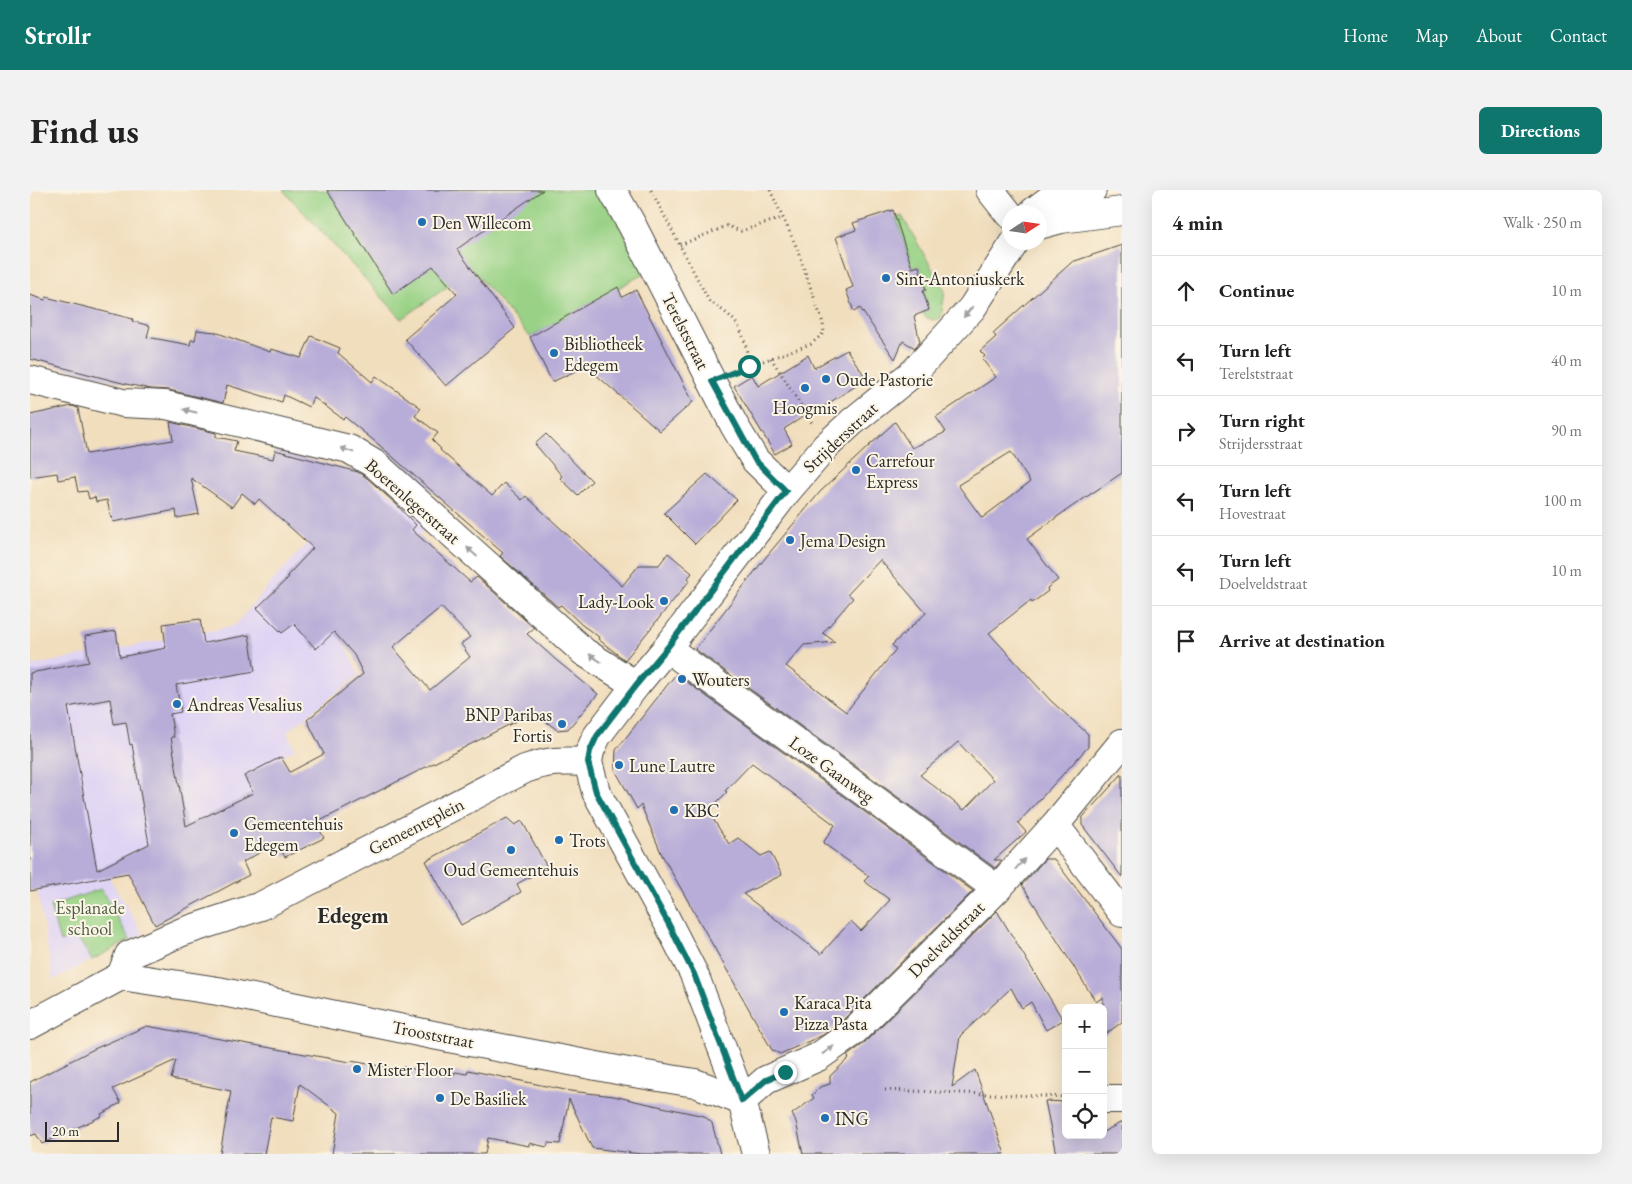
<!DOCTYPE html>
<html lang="en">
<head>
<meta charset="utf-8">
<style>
	:root { --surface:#fff; --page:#f2f2f2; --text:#222; --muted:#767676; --line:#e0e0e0; --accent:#0f766e }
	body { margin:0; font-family:"EB Garamond",serif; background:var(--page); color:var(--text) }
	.controls { position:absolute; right:15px; bottom:15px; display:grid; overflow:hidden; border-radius:8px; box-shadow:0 5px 20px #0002 }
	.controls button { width:45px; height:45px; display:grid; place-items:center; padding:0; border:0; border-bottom:1px solid var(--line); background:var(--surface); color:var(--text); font:25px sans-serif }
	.compass { position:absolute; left:972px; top:15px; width:45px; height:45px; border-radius:50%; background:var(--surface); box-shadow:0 5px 20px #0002; rotate:78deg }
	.scale { position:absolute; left:15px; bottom:12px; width:74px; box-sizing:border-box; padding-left:5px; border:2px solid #2b2b2b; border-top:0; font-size:14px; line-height:18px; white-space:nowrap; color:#2b2b2b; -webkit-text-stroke:4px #fcf5e5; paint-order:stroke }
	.stop { position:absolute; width:15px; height:15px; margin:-11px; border:4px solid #0f766e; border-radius:50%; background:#fff }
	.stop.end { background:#0f766e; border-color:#fff; box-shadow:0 1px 5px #0008 }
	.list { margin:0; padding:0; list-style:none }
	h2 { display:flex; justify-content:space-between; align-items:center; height:65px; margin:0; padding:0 20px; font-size:21px }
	h2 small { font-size:16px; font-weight:400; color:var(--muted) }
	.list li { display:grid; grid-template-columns:32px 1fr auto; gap:15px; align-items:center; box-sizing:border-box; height:70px; padding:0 20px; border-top:1px solid var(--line) }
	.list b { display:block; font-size:19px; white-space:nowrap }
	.list p { margin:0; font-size:16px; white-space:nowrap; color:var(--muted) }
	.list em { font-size:16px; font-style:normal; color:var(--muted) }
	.icon { flex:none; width:28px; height:28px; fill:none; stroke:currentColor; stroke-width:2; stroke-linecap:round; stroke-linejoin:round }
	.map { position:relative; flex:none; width:1092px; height:964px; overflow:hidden; border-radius:8px }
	header { display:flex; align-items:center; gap:30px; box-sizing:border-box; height:70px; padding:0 25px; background:var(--accent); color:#fff }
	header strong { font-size:24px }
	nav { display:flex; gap:28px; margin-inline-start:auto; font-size:18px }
	.intro { display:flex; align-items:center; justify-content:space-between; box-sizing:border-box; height:120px; padding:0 30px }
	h1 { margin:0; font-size:35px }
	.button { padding:12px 22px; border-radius:8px; background:var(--accent); color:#fff; font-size:18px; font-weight:700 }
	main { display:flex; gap:30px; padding:0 30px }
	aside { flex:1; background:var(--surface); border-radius:8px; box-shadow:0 5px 20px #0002 }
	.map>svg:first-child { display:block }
</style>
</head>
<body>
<header>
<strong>Strollr</strong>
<nav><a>Home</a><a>Map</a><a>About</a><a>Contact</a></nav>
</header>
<div class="intro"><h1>Find us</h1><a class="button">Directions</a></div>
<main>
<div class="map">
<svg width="1092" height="964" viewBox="0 0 1092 964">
	<rect width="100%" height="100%" fill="#fcf5e5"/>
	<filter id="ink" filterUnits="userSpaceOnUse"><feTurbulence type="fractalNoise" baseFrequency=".02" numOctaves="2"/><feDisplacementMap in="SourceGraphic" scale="10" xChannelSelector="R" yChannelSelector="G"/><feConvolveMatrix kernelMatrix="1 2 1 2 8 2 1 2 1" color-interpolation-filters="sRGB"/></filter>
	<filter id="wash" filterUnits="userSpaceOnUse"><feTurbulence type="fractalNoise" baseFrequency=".0096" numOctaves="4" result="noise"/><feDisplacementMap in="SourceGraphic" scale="20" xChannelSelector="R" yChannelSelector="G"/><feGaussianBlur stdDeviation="1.12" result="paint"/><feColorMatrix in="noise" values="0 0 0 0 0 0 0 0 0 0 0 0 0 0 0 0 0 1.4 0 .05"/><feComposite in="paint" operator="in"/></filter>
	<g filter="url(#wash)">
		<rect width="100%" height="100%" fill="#f1debd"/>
		<path fill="#e0d4f4" d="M329,284L360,304L398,336L338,397L351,410L310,449L320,464L329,485L257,542L265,559L214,586L223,603L91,668L74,679L113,744L23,790L0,659V476L204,436L247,386L294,335Z"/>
		<path fill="#99d286" stroke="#627e58" d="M253,0H570L615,83L500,147L442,79L372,129Z
			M872,26L915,101L911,128L903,130L895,127L893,122L899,120L893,101L896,100L889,76L882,78L866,28Z
			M71,699L100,750L62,770L46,745L30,752L20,716Z"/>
		<g id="blocks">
			<path fill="#b8add8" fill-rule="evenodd" d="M297,0H513L427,59L485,138L416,196L375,149L427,104L403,76L363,104Z
				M863,20L882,78L889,76L896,100L893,101L899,120L884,126L890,152L885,158L873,151L865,169L830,118L824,122L816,100L823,97L806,47L826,40L823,33Z
				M1092,55V283L1034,322L997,349L1028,390L1017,398L1018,401L1002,413L1001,410L959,443L1021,511L1058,544V557L988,633L996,642L964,670H972L965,678L665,459L736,367L790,302L842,253L865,232L882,258L916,242L906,227L966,187L952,169L955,166L950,161L966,147L963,143L1042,72ZM981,262L1000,292L952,328L928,295ZM850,370L896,423L862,455L866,459L816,522L756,476L774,455L805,452L793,443L823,408L818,404ZM928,552L963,590L934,620L890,585Z
				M588,97L592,107L606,100L663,212L630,241L556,176L522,192L500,147Z
				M0,105L15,110L16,107L103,129L102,131L120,136L117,147L160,155L161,150H165L167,140L185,142L240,162L241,159L271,168L281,146L310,158L308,163L342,192L346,186L391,218L385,226L408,243L402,250L411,259L410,260L462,306L474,293L492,310L496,306L592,396L609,375H629L638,363L662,383L658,388L660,390L595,470L568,449L569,447L552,435L531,415L528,417L470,366L473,363L348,254L315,227L313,229L283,207L279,217L254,205L252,212L197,195L193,213L139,200L121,199L96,194L0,169Z
				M817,160L836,188L828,193L829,194L791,218L790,216L754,239L762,254L745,264L704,196L722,185L728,196L778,165L784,178Z
				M42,216L48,218L57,264L143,250L140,232L186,243V247L207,251L204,261L243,269L245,260L328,282L337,288L366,314L386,335L382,340L440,392L447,387L504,438L497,444L526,470L568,504L538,539L527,540L504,522L286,633L294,648L255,667L247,653L213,672L219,685L125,735L98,683L0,701V483L59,472L55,446L86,441L90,467L136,458L133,434L170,429L174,453L219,445L225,481L146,495L151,522L140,524L144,547H141L156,636L223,603L214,586L251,567L260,582L294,564L277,530L333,484L324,465L304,442L286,459L264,434L252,443L227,418L259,387L257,386L283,358L229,309L225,314L212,303L202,317L161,288L169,324L147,328L146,320L83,332L82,327L81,328L77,310L66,312L65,307L59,309L57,301L48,302L45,287L28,290L27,283L0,287V225ZM411,417L440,447L431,454L440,467L400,500L363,457ZM80,509L84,534L96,532L100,555L102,554L119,654L67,680L38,517Z
				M516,244L562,291L548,305L530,288L532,286L505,254Z
				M677,284L707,310L665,354L634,323Z
				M646,484L943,701L812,831L793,845L750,864L742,860L632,665L611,615L607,619L585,580L586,560ZM722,573L805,635L793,653L839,686L834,691L860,710L831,741L821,731L791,764L713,704L752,685L740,662L731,666L708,648L699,654L678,621L697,602L695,601Z
				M1092,584V687L1052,635V628Z
				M477,628L485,635L492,631L517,677L487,694L491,702L431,735L396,671Z
				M1015,669H1024L1092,759V832L1073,846V807L1066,812L992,695Z
				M967,721L1033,830L1016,840L1001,812L992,818L981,798L930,846L922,897L945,880L975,964H773L766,932L762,924L784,908L782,905L790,897L800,894V886L819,868L817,866L833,854Z
				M117,836L320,872L321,871L372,880L373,877L423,887L425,882L437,884L438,880L540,901L584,906L605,911L674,926L682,933L690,964H611L562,958L539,909L530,954L518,953L517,957L499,953V956L458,948L455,964H302L309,923L270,894L263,931L241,927L234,964H190L201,901L141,889L146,870L83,899L91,913L83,917V918L71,924L72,926L12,954L6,944L0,946V892L64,859Z
				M1015,911L1036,912V945H1073V942L1092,932V964H1026Z"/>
		</g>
	</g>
	<g filter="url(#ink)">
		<use href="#blocks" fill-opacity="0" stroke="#494641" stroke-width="1"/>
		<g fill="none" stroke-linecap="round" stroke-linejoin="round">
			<defs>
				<path id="street" d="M582,0L602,35L704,235L725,270L757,301
					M0,190L93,213L136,215L319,259L346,275L554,462L606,495
					M637,458L967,699
					M1025,635L1092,723
					M91,786L188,801L403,845L598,882L665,893L712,911
					M91,786L99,765L152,742L231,716L495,579C520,570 532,571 558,572
					M0,835L91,786
					M1073,909H1092"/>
				<path id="secondary" d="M960,0L979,24
					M1003,22L1027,4L1062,0
					M1009,35L1031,29L1092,21
					M712,911L736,890L788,867L822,843L967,699L1025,635L1092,553
					M726,964L712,911L664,784L637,731L566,602L558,572L560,561L567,546L606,495L637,458L757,301L796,256L822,232L884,182L942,118L985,52"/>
			</defs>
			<use href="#street" stroke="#494641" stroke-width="30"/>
			<use href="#secondary" stroke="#494641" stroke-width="30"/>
			<path stroke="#494641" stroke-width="3" stroke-dasharray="1 4" stroke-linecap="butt" d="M621,0L679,111C710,131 714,139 719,176L705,181
				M650,55L697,36L711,41L752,28
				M741,168L782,233
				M719,176L781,154L794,143L793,133L766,56L740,0
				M855,900L1036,907"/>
			<use href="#street" stroke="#fff" stroke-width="28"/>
			<use href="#secondary" stroke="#fff" stroke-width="28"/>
		</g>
		<defs><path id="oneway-solid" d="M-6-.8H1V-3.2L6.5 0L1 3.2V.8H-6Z" transform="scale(1.25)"/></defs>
		<g fill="#a0a0a0">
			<use href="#oneway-solid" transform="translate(938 122) rotate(130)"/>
			<use href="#oneway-solid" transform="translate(160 221) rotate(-166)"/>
			<use href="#oneway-solid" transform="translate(317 260) rotate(-160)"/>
			<use href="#oneway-solid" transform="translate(442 362) rotate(-138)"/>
			<use href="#oneway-solid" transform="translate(565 468) rotate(-147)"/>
			<use href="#oneway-solid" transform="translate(990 674) rotate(-48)"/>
			<use href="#oneway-solid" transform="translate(798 860) rotate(-36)"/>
		</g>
	</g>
	<g fill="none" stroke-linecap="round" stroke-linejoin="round" filter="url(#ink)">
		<path stroke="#0f766e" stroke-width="6" d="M719,176L682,191L725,270L756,301L637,458L606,495L567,546L560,561L558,572L566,602L637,731L664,784L712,911L736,890L755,882"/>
	</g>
	<g fill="#1f6fb2" stroke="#fcf5e5" stroke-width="2">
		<circle cx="392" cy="32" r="5"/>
		<circle cx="856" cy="88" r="5"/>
		<circle cx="524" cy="163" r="5"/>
		<circle cx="796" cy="189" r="5"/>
		<circle cx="775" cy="198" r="5"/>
		<circle cx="826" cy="280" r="5"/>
		<circle cx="760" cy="350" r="5"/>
		<circle cx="634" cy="411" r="5"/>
		<circle cx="652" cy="489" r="5"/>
		<circle cx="147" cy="514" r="5"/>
		<circle cx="532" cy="534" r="5"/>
		<circle cx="589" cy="575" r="5"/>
		<circle cx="644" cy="620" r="5"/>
		<circle cx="204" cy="643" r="5"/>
		<circle cx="529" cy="650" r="5"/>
		<circle cx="481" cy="660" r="5"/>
		<circle cx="754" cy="822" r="5"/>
		<circle cx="327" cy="879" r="5"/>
		<circle cx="410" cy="908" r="5"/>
		<circle cx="795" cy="928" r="5"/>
	</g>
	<g text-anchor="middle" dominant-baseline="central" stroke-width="4" stroke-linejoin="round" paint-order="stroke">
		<g font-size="18" fill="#2b2b2b" stroke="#fcf5e5" text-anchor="start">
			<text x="402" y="32">Den Willecom</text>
			<text x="866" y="88">Sint-Antoniuskerk</text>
			<text x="534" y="153">Bibliotheek<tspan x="534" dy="21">Edegem</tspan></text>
			<text x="806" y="189">Oude Pastorie</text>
			<text x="775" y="217" text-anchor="middle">Hoogmis</text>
			<text x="836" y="270">Carrefour<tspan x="836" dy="21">Express</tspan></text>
			<text x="770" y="350">Jema Design</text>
			<text x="624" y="411" text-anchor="end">Lady-Look</text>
			<text x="662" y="489">Wouters</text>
			<text x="157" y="514">Andreas Vesalius</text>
			<text x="522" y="524" text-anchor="end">BNP Paribas<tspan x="522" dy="21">Fortis</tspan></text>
			<text x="599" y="575">Lune Lautre</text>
			<text x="654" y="620">KBC</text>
			<text x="214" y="633">Gemeentehuis<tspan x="214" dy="21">Edegem</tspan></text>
			<text x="539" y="650">Trots</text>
			<text x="481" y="679" text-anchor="middle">Oud Gemeentehuis</text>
			<text x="764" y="812">Karaca Pita<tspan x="764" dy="21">Pizza Pasta</tspan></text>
			<text x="337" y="879">Mister Floor</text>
			<text x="420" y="908">De Basiliek</text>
			<text x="805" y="928">ING</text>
		</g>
		<g font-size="18" fill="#2b2b2b" stroke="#fcf5e5">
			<text transform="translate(656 141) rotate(63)">Terelststraat</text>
			<text transform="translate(810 247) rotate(-43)">Strijdersstraat</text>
			<text transform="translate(383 311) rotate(41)">Boerenlegerstraat</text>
			<text transform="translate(802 579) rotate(36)">Loze Gaanweg</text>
			<text transform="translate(386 636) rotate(-27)">Gemeenteplein</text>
			<text transform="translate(916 749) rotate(-45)">Doelveldstraat</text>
			<text transform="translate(403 844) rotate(11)">Trooststraat</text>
		</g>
		<g font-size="18" fill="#4c5d46" stroke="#fcf5e5">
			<text x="60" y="717">Esplanade<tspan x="60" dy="21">school</tspan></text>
		</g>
		<g font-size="22" font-weight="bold" fill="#2b2b2b" stroke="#fcf5e5">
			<text x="323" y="725">Edegem</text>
		</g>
	</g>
</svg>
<div class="controls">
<button>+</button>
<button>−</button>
<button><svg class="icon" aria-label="locate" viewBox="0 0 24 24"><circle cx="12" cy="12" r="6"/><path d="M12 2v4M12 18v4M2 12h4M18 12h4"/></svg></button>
</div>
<svg class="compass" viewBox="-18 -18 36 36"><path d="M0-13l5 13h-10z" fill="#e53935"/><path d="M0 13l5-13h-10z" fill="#767676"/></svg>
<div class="scale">20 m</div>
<div class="stop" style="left:719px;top:176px"></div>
<div class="stop end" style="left:755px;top:882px"></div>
</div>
<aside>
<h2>4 min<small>Walk · 250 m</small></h2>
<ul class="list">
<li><svg class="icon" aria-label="ahead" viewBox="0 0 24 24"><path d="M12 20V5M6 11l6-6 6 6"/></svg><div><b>Continue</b></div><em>10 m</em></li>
<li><svg class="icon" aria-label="left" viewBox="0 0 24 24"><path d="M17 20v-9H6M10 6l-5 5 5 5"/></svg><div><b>Turn left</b><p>Terelststraat</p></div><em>40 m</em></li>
<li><svg class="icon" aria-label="right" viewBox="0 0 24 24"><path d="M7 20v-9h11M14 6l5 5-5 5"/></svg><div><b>Turn right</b><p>Strijdersstraat</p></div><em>90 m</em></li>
<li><svg class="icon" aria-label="left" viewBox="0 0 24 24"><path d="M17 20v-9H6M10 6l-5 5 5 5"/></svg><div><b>Turn left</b><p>Hovestraat</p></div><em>100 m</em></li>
<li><svg class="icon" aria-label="left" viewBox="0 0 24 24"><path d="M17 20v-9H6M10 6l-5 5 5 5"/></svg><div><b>Turn left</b><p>Doelveldstraat</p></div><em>10 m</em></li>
<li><svg class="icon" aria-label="arrive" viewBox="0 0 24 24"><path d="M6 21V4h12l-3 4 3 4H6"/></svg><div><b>Arrive at destination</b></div></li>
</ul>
</aside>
</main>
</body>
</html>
